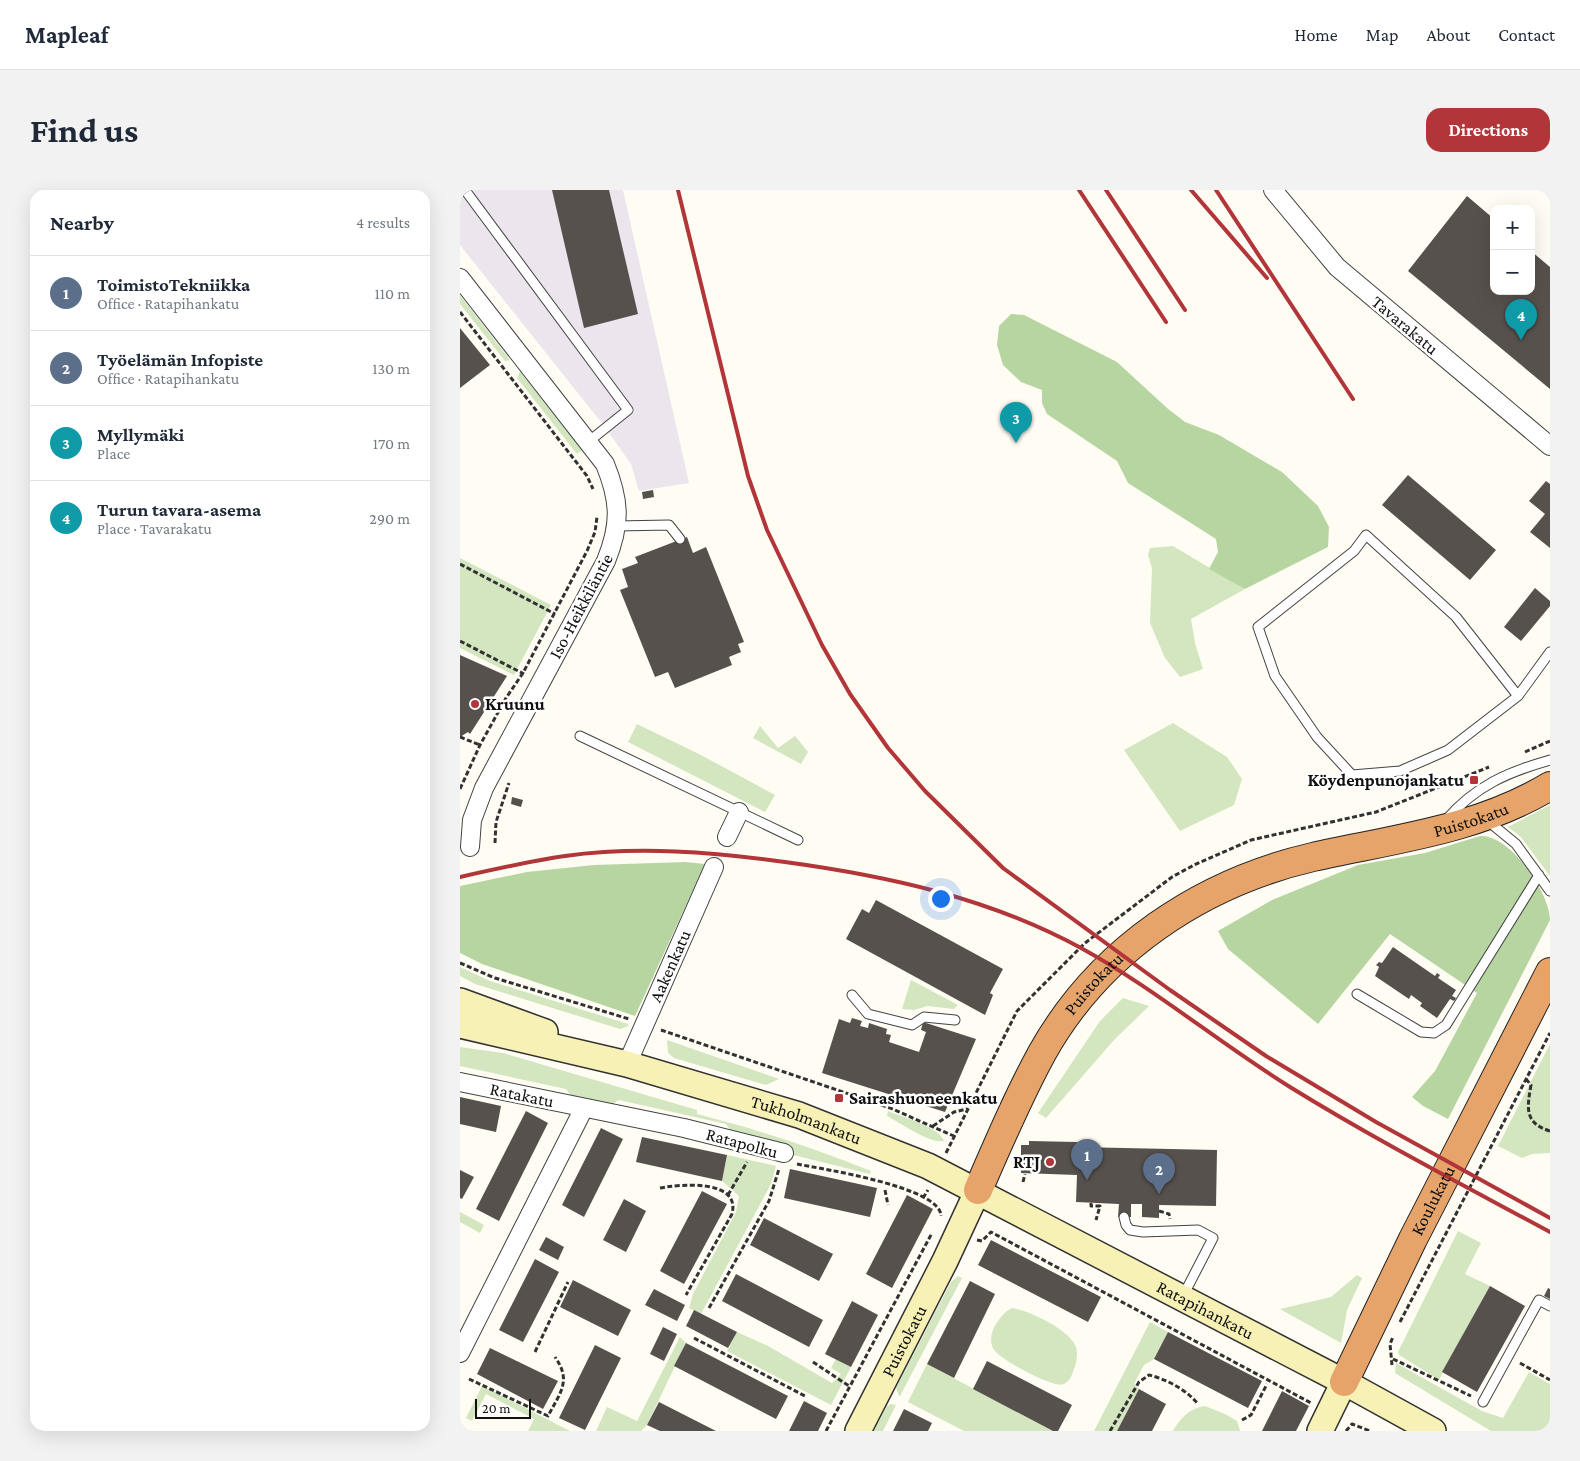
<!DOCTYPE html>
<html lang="en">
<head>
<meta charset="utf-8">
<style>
	:root { --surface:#fff; --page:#f2f2f3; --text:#1f2937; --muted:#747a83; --line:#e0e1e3; --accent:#b23539 }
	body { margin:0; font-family:"Crimson Pro",serif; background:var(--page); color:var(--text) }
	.controls { position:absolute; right:15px; top:15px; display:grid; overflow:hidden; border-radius:10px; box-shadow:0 5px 20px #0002 }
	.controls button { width:45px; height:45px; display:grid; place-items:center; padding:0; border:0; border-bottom:1px solid var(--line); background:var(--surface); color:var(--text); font:25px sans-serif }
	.scale { position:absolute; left:15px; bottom:12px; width:56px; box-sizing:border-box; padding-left:5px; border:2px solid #101010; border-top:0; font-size:14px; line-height:18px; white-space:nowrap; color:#101010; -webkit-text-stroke:4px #fff; paint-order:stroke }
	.you { position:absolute; left:480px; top:708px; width:18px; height:18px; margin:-12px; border:4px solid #fff; border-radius:50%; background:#1a73e8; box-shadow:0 0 0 8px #1a73e833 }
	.badge { display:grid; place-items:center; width:32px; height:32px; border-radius:50%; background:var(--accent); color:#fff; font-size:16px; font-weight:700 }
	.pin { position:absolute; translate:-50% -41px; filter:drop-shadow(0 1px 2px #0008) }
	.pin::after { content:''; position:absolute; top:26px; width:18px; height:15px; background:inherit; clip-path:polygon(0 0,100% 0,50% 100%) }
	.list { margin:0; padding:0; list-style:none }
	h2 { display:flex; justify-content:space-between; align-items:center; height:65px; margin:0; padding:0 20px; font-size:21px }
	h2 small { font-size:16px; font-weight:400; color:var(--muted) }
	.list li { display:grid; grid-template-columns:32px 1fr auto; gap:15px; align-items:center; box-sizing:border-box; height:75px; padding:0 20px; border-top:1px solid var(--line) }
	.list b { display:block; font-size:19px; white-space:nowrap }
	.list p { margin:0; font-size:16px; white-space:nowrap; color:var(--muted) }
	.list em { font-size:16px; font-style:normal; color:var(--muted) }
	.map { position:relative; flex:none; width:1090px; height:1241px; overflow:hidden; border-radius:15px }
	header { display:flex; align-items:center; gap:30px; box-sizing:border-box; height:70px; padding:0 25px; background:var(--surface); border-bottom:1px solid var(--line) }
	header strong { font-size:24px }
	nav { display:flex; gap:28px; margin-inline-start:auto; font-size:18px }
	.intro { display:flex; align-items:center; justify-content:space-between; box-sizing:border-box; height:120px; padding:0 30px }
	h1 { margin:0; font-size:35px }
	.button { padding:12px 22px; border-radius:15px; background:var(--accent); color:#fff; font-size:18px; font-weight:700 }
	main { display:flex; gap:30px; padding:0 30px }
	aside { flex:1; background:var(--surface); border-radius:15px; box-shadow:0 5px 20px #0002 }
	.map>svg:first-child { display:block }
</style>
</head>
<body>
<header>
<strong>Mapleaf</strong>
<nav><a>Home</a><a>Map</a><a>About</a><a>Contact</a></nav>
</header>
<div class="intro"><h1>Find us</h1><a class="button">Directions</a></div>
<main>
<aside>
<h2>Nearby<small>4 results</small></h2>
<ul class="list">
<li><span class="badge" style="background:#5c6f8a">1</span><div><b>ToimistoTekniikka</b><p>Office · Ratapihankatu</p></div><em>110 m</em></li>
<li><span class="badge" style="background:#5c6f8a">2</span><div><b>Työelämän Infopiste</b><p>Office · Ratapihankatu</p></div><em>130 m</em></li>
<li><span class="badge" style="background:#0f9aa8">3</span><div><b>Myllymäki</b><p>Place</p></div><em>170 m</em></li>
<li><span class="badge" style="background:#0f9aa8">4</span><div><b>Turun tavara-asema</b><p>Place · Tavarakatu</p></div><em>290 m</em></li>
</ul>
</aside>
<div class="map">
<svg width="1090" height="1241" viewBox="0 0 1090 1241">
	<rect width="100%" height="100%" fill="#fefcf3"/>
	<path fill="#ece5ed" d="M0,0H163L229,293L179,301L171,274L145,237L0,55Z"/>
	<path fill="#d3e6bf" d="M0,105L50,170L45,171L0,114Z
		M60,181L122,260L117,264L57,188Z
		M713,356L785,399L731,429L735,453L743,479L720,487L705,468L690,433L692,378L688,365L690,358Z
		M0,368L91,415L54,485L0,458Z
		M713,533L767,567L782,589L774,615L720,641L664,560Z
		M177,534L239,564L315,605L305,622L168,552Z
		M300,536L318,558L335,546L348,562L341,574L293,548Z
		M1090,615V686L1060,646L1048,637Z
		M0,777L30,791L168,834V836L160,839L15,794L0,786Z
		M451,790L498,815L494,819L467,816L454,820L442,819Z
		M663,808L689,816L654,850L586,928L578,923L640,831Z
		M207,850L319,889L306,895L214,868L208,863Z
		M1090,854V963L1072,964L1062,968L1038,956Z
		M0,857L43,863L237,920V924C296,939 354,958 411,981L410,984L333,965L327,955L272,943L266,934L159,910L149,916L111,906L106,899L0,876Z
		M428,921C442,927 480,937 484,951C469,954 441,933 427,926Z
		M267,965L316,976L311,994L241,1124L229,1118L233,1104L276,1022L279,1006L262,991Z
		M0,1022L24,1035L20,1043L0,1032Z
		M998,1041L1021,1053L1005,1084L1030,1096L979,1190L939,1165L938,1162Z
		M897,1085L902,1088L887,1120L881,1153L820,1119L871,1107Z
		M498,1086L502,1088L440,1206H439L436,1198L491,1092Z
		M552,1118C568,1120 605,1138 614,1153C619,1161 617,1171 614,1179C612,1185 610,1191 604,1194C594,1199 544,1171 536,1162C528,1154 531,1142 536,1134C541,1127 544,1122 552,1118Z
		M690,1132L708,1142L694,1169L684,1175L674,1194L679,1199L657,1241H634Z
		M277,1142L308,1156L372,1193L381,1184L371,1178L376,1169L391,1177L371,1215L267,1161Z
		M220,1147L226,1153L187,1235L181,1241H136L147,1217L177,1231Z
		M936,1173L1022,1221L1043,1228L1069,1182L1090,1194V1241H1031L935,1183Z
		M467,1174L593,1241H504L448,1212Z
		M22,1196L110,1241H68L74,1229L26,1204L12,1231L6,1228Z
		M431,1214L436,1215L423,1241H414L427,1216Z
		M745,1216L765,1224L777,1231L780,1241H713C720,1228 730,1218 745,1216Z"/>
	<path fill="#b7d5a0" d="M551,124L564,125L657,172L707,218L725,232L759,245L822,282L858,316L869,337L868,357L785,399L749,379L758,362L756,349L668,293L657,271L587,224L582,213V200L561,192L543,175L537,155L539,136Z
		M1020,646C1050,644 1090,703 1090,730L988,929L963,916L952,907L975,881L1017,803L930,744L858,834L768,759L758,741L812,710L898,675L965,663Z
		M225,672L245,674L175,826L22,774L0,763V696L67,682L134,675Z"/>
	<path fill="#57514d" d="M92,0H149L178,124L124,138Z
		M1007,6L1034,29V101H1071V61L1090,77V199L948,81Z
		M0,138L30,175L0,198Z
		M948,285L1036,360L1010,390L922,315Z
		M1086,291L1090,294V358L1070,342L1085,324L1069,311Z
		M193,300L194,307L183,309L182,302Z
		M227,347L233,363L246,357L284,452L278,454L281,462L269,467L272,475L215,498L208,482L195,487L160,400L168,397L162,379L178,373L175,367Z
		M1075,398L1090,411V416L1061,451L1044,437Z
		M0,465L47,486L10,544L8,542L0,547Z
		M52,607L63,610L61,617L51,614Z
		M416,710L543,779L530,803L533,805L525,825L386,749L402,719L409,723Z
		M933,757L975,786L977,783L980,785L978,788L996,800L992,806L996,808L994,811L990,809L977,828L960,816L962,813L951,805L949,809L915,786L919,777L916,775L919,772L922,773Z
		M392,828L402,831L400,836L408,838L409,833L427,839L426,844L431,845L429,852L459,862L466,842L461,840L463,832L516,849L485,922L362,883L379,829L390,833Z
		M0,907L41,916L36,942L0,934Z
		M66,921L88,933L39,1031L16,1019Z
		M141,938L163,949L124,1027L102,1015Z
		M182,947L267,965L262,991L176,972Z
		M569,951L617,952V957L757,960L756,1016L699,1015V1028L682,1027V1014H671V1027H658L659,1014L616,1012L617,985L561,983V955H569Z
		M330,979L417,998L410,1027L324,1008Z
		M0,980L14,987L2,1009L0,1008Z
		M242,1001L267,1014L224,1094L200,1081Z
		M447,1005L473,1019L432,1098L406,1084Z
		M164,1009L186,1021L166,1062L143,1050Z
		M304,1028L373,1064L359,1091L290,1055Z
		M86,1047L104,1057L98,1070L79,1060Z
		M531,1050L641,1107L628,1132L518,1075Z
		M75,1069L99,1082L63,1152L39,1140Z
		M276,1084L363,1130L349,1157L262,1111Z
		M113,1090L171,1120L158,1146L100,1117Z
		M510,1091L535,1104L494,1188L467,1174Z
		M1030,1096L1065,1116L1017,1202L982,1182Z
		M1088,1098L1090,1099V1109L1084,1106Z
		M194,1099L225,1115L217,1131L185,1115Z
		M392,1111L418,1125L391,1177L365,1164Z
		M234,1120L277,1142L268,1158L226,1136Z
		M203,1137L217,1144L204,1171L190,1164Z
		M708,1142L802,1191L788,1218L694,1169Z
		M226,1153L328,1206L316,1229L214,1176Z
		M135,1155L161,1168L125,1240L99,1228Z
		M30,1158L98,1191L83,1219L17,1184Z
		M527,1171L612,1215L598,1241H593L513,1199Z
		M679,1199L706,1214L692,1241H657Z
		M822,1201L849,1216L836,1241H802Z
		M344,1211L367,1223L358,1241H329Z
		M199,1212L256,1241H200L187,1235Z
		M444,1219L472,1233L468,1241H433Z"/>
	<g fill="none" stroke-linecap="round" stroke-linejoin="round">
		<defs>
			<path id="lane" d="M5,0L168,220L128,252
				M156,336L209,335L220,349
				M1058,506L996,427L906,345L894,361L798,437L815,486L857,547L892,585L940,581L988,560L1058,506L1090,462
				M120,546L338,650
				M986,630C1015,596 1048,582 1090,570
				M1028,631L1056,654L1090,701
				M897,804L961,842L974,843L986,835L1079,685
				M392,805L408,824L452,835L464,827L495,830
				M664,1027L666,1035L670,1040L683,1042L738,1040L753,1048L723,1106
				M1023,1212L1079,1110L1090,1116"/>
			<path id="street" d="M813,0L877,77L1090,256
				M0,88L145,274C160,311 161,334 146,371L24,598L12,630L10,657
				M267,647L279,622
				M167,874L254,677
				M0,892L224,938L324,963
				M0,1163L124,918"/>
			<g id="secondary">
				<path d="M0,811L85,842"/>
				<path id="s1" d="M0,835L167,874L339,925L468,976L884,1192L973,1241"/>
				<path id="s2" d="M398,1241L485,1071L518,1000"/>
				<path d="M860,1241L884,1192"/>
			</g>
			<g id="highway">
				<path id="s3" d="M518,1000C538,954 558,907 582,863C639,761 740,693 853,667C934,649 1017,640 1090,596"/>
				<path id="s4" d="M884,1192L953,1049L1090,782"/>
			</g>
		</defs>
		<use href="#lane" stroke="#434343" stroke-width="11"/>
		<use href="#street" stroke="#434343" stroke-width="20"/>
		<use href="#secondary" stroke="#323232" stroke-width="28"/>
		<use href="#highway" stroke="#212121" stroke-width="30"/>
		<path stroke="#323232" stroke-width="3" stroke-dasharray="5 2.5" stroke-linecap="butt" d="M0,122L127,286L133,299
			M0,374L95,424
			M0,451L64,484
			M0,547L20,555
			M1065,562L1090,551
			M0,599L20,555L46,508L63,483L127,361L135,342L137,327
			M35,653L36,632L49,593
			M0,773L35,788L169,829
			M201,840L430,918L494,946
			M1066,889L1071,895C1067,918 1064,933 1090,941
			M473,936L494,922L507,919
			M486,963L557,821L625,753L712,687L734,675L791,650L916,622L1029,577
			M337,974C362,979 481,997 481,1026
			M563,992L565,984
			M200,998C221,994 281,989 272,1024L226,1105
			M425,1000L428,1015
			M268,1005L287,972
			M463,1008L468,1000
			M631,1013V1016H640L636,1030
			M699,1021L709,1024L710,1029
			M517,1050L522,1051L531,1042L851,1213
			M249,1118L309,1011L319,979
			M940,1132L1090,843
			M234,1148L345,1206
			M75,1162L108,1092
			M933,1169L1011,1206
			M353,1172L389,1196
			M1060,1173L1090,1190
			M932,1175L930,1154L933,1147
			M9,1189L88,1226C100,1203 112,1191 95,1167
			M782,1230L791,1225L807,1194
			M366,1241L472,1043
			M650,1241L679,1192L689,1185C706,1189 727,1200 738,1214
			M886,1241L892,1234L910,1241"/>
		<use href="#lane" stroke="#fff" stroke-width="9"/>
		<use href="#street" stroke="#fff" stroke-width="18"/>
		<use href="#secondary" stroke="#f7f1b5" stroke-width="25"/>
		<use href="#highway" stroke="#e6a46a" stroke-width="28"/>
		<path stroke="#b23539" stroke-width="4" d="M218,0L288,286L307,340L362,455L390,504L428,558L465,601L543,678L710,800L806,866L916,932L1090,1028
			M619,0L706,132
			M646,0L725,120
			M731,0L807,88
			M756,0L893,209
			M0,687C35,679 70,671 105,666C178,656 253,662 325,672C428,686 529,708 621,758C694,798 759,853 830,897C914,949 1003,995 1090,1042"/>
	</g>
	<g fill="#b23539" stroke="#fff" stroke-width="2">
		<circle cx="15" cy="514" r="5"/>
		<rect x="1009" y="585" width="10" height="10" rx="2.5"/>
		<rect x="374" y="903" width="10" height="10" rx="2.5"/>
		<circle cx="590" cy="972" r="5"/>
	</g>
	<g text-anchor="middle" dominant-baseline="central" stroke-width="5" stroke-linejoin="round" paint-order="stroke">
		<g font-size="18" fill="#101010" stroke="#fff">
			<text transform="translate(945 135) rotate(40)">Tavarakatu</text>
			<text transform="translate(121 416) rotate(-62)">Iso-Heikkiläntie</text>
			<text stroke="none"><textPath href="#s3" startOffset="658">Puistokatu</textPath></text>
			<text transform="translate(210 776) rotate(-66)">Aakenkatu</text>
			<text stroke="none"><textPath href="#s3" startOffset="238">Puistokatu</textPath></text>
			<text transform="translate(62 905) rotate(12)">Ratakatu</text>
			<text stroke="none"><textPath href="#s1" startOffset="359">Tukholmankatu</textPath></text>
			<text transform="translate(282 953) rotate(15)">Ratapolku</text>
			<text stroke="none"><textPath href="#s4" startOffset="202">Koulukatu</textPath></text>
			<text stroke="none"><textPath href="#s1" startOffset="802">Ratapihankatu</textPath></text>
			<text stroke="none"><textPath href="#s2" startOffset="101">Puistokatu</textPath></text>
		</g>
		<g font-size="18" font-weight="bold" fill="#101010" stroke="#fff" text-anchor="start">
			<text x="25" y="514">Kruunu</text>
			<text x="1004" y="590" text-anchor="end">Köydenpunojankatu</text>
			<text x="389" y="908">Sairashuoneenkatu</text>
			<text x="580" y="972" text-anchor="end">RTJ</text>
		</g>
	</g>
</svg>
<div class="controls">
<button>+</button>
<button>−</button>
</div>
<div class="scale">20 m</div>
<div class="you"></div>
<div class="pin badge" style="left:627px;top:990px;background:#5c6f8a">1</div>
<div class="pin badge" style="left:699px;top:1004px;background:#5c6f8a">2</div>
<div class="pin badge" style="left:556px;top:253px;background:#0f9aa8">3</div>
<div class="pin badge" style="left:1061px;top:150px;background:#0f9aa8">4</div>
</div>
</main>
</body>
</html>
